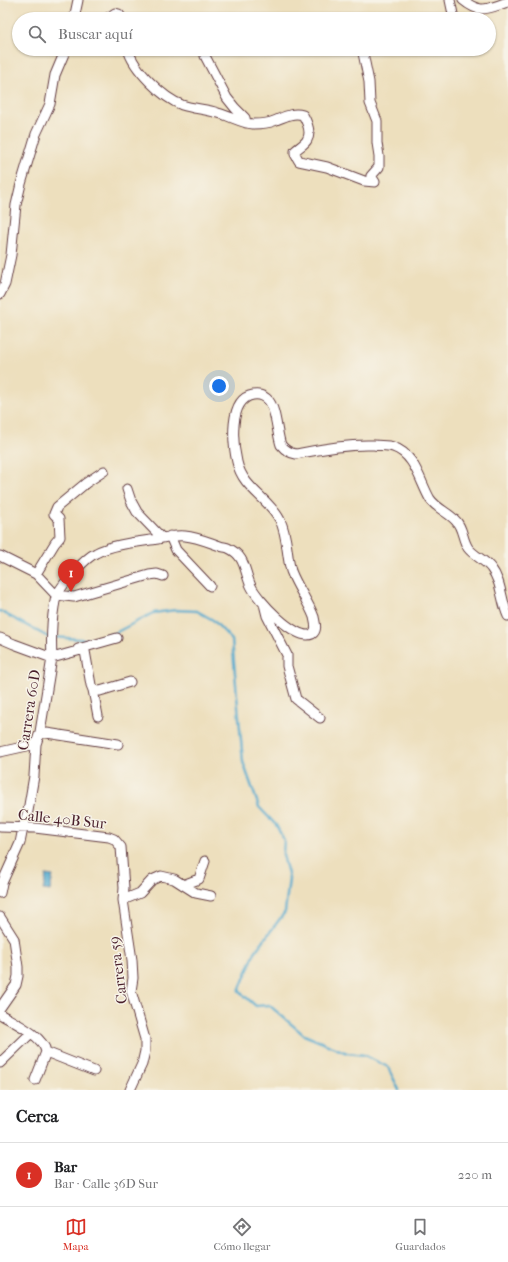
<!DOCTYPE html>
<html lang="es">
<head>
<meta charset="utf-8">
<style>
	:root { --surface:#fff; --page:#f2f2f2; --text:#202124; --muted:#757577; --line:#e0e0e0; --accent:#d93025 }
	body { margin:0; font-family:"IM FELL French Canon",serif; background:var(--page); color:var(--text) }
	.you { position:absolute; left:219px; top:386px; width:14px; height:14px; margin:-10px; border:3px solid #fff; border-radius:50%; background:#1a73e8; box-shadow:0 0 0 6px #1a73e833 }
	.badge { display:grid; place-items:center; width:26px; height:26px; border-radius:50%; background:var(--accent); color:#fff; font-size:13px; font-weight:700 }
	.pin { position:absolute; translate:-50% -33px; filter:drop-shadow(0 1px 2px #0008) }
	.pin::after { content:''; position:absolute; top:21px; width:14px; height:12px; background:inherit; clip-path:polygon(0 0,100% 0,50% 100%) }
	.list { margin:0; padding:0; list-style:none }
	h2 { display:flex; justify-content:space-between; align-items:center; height:52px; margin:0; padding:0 16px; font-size:17px }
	h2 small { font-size:13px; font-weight:400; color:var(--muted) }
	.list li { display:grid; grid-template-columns:26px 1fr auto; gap:12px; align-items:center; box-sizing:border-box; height:64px; padding:0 16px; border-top:1px solid var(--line) }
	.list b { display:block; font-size:15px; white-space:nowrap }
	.list p { margin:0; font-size:13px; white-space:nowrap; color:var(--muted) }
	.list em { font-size:13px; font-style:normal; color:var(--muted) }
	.icon { flex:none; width:22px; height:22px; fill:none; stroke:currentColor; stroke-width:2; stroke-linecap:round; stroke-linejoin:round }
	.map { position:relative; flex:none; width:508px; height:1090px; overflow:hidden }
	.search { position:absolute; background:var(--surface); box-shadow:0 1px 3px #0004; left:12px; right:12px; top:12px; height:44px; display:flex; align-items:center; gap:10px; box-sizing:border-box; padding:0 14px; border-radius:22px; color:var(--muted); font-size:15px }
	.sheet { height:116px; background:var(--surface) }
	nav { display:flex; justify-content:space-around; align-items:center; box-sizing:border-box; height:56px; border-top:1px solid var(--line); background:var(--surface); font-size:11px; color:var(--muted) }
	nav a { display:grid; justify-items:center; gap:2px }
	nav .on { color:var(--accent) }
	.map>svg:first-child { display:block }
</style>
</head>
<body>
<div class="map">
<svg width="508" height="1090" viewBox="0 0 508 1090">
	<rect width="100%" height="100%" fill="#f7f3e8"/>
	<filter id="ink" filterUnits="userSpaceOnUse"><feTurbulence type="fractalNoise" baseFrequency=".025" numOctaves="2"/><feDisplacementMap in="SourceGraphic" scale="8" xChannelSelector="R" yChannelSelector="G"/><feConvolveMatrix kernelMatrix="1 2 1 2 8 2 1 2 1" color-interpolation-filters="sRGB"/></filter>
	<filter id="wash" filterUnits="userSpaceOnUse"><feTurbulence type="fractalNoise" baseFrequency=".012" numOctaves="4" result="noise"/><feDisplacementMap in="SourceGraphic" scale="16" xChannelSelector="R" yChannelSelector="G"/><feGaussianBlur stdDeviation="0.9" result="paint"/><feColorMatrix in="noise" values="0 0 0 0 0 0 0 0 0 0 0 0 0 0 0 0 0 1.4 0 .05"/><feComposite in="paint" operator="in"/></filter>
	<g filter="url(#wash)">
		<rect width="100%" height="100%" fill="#eddfbd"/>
		<path fill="#4fa7cc" stroke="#4c637c" d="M46,875L53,876L50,891L43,890Z"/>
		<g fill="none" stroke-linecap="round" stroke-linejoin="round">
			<path stroke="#4fa7cc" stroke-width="2.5" d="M0,611L48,637
				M53,637L93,640L113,634L153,613L176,610L197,611L213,620L232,640L243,762L259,807L276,825L284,840L283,855L289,878L285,912L255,952L239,991L256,1006L269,1005L304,1035L347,1053L364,1055L388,1067L399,1090"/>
		</g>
	</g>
	<g filter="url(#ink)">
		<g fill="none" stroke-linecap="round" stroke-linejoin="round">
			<defs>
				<path id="street" d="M450,0L454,19
					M463,0C481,15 488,8 508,2
					M74,19L78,0
					M106,19L115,13L119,14L122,19
					M128,49C133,69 163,98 182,105C194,109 206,109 218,113C230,116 241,123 253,124C259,124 269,123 274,121C284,117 292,112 303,115C307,122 312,132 307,140C305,144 299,147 295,151V154L299,161L327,167L364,181L375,182L371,176L379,167V156L377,143V121L370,103L369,82L363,53V49
					M440,49H445
					M205,56L227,98L235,108L245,118L246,123
					M0,294L5,284L11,255L16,205L21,184L36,134L50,104L55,75L66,49
					M127,489L131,501L137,512L162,538
					M170,536L176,550L210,586
					M0,556L36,574L56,595
					M36,574L55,543L60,537L59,519L54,514L57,507L86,483L104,471
					M56,595L74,597L149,575L157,574L163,576
					M264,604L267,616L287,655V666L296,699L320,718
					M0,638L14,644L52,658L81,650L85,651L91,685L93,690L98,716
					M78,649L117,638
					M93,690L100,691L130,682
					M40,732L118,744
					M0,752L36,744
					M0,827L35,828L109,837L114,839L121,847L124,888L123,900L132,960L133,978L131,991L145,1039V1051L142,1064L130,1090
					M183,885L199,879L205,861
					M0,893L2,883L20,843L23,828L28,811L34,776L36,744L40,732L52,658C51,639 51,625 54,607C55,603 55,598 57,595C63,583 85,558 96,553C113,544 138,542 158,539C167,537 175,535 185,536C197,537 208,542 220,546C222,547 226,547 228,548C246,556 244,571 251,586C257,599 296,642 312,634C318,630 315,623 314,617C308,601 297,587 291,571C286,554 288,537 280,520C268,497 243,489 237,462C233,445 228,399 253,395C259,394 265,396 269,401C276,409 277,434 281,445C285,450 289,453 296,454C323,449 348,444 374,445C380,446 387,445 393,447C415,454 420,482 430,499C437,509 448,512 456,521C463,528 462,539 468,548C474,556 485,560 491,568C502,582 501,601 508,616
					M123,900L140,893L152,880L161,876L174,879L196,893L211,896
					M0,917L14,939L18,967V976L16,985L0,1008
					M0,1014C13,1022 44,1036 46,1052L94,1071
					M0,1063L31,1033
					M35,1080L46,1052"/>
			</defs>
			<use href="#street" stroke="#623c41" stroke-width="11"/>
			<use href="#street" stroke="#fff" stroke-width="9"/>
		</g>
	</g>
	<g text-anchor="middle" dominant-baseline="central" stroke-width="3" stroke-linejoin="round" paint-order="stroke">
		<g font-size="15" fill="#4a1f2b" stroke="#f7f3e8">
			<text transform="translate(29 710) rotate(-81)">Carrera 60D</text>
			<text transform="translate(62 819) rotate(6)">Calle 40B Sur</text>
			<text transform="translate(118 970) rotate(-97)">Carrera 59</text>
		</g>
	</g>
</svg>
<div class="you"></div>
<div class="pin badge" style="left:71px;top:592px">1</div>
<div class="search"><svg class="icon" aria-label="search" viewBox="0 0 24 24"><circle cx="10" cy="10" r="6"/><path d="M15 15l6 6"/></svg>Buscar aquí</div>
</div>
<section class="sheet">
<h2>Cerca<small></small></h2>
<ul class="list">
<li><span class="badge">1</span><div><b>Bar</b><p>Bar · Calle 36D Sur</p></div><em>220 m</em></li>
</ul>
</section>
<nav>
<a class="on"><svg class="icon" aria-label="map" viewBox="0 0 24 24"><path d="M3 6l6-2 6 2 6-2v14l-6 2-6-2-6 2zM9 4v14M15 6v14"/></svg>Mapa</a>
<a><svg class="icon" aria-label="directions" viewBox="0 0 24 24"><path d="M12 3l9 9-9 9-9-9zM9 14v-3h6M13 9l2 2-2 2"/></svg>Cómo llegar</a>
<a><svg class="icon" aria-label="saved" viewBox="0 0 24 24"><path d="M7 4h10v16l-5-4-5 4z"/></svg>Guardados</a>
</nav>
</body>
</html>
